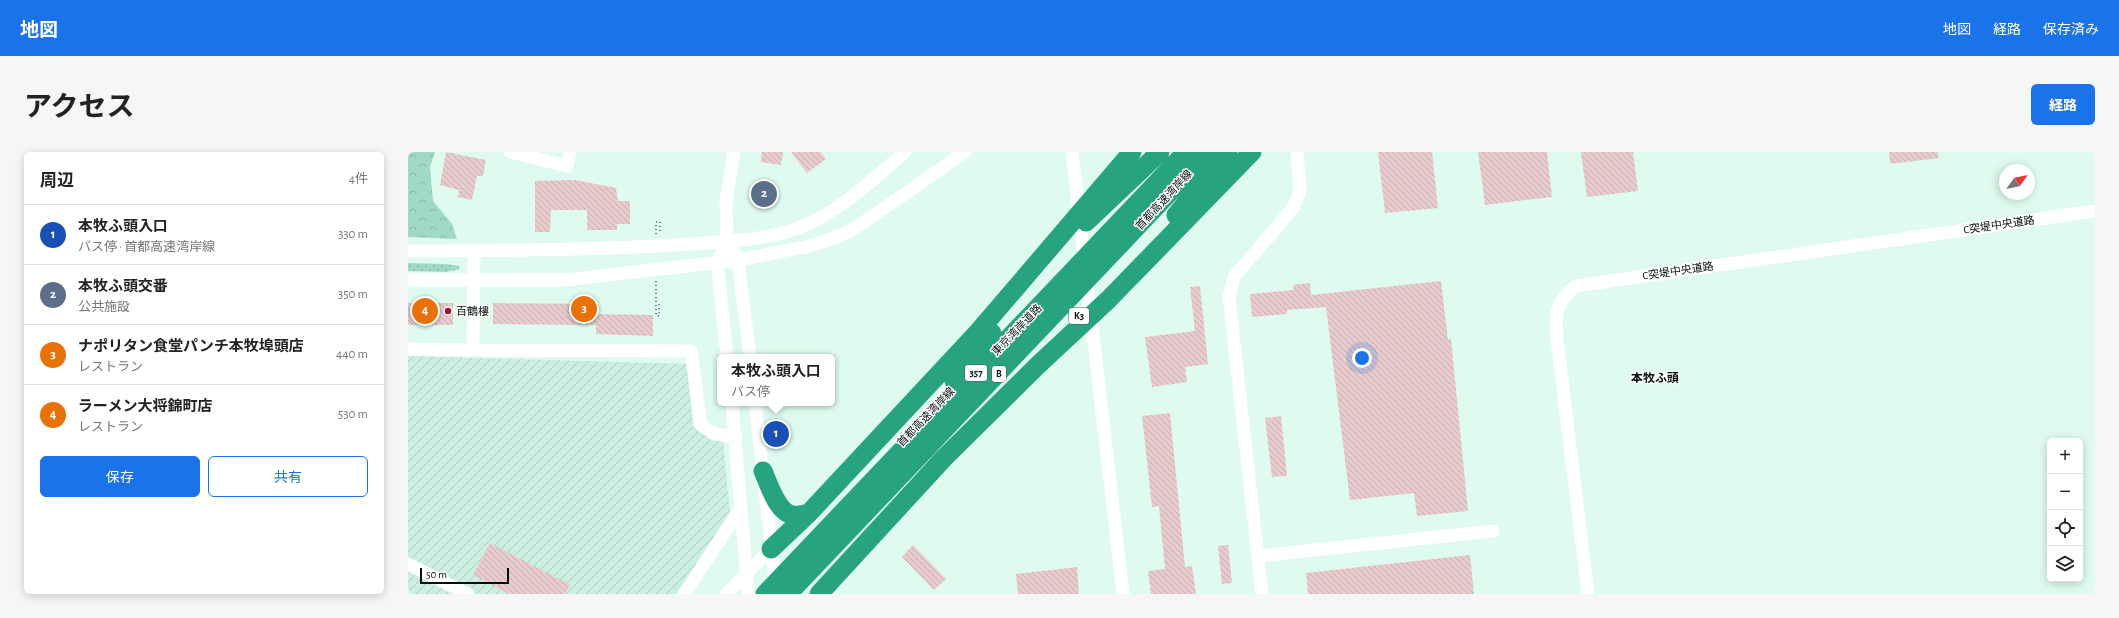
<!DOCTYPE html>
<html lang="ja">
<head>
<meta charset="utf-8">
<style>
	:root { --surface:#fff; --page:#f6f6f6; --text:#222; --muted:#767676; --line:#e0e0e0; --accent:#1a73e8 }
	body { margin:0; font-family:"Alegreya Sans","Noto Sans JP",sans-serif; background:var(--page); color:var(--text) }
	.controls { position:absolute; right:12px; bottom:12px; display:grid; overflow:hidden; border-radius:6px; box-shadow:0 2px 10px #0003 }
	.controls button { width:36px; height:36px; display:grid; place-items:center; padding:0; border:0; border-bottom:1px solid var(--line); background:var(--surface); color:var(--text); font:20px sans-serif }
	.compass { position:absolute; left:1591px; top:12px; width:36px; height:36px; border-radius:50%; background:var(--surface); box-shadow:0 2px 10px #0003; rotate:57deg }
	.scale { position:absolute; left:12px; bottom:10px; width:89px; box-sizing:border-box; padding-left:4px; border:2px solid #050e0a; border-top:0; font-size:11px; line-height:14px; white-space:nowrap; color:#050e0a; -webkit-text-stroke:3px #fff; paint-order:stroke }
	.you { position:absolute; left:954px; top:206px; width:14px; height:14px; margin:-10px; border:3px solid #fff; border-radius:50%; background:#1a73e8; box-shadow:0 0 0 6px #1a73e833 }
	.badge { display:grid; place-items:center; width:26px; height:26px; border-radius:50%; background:var(--accent); color:#fff; font-size:13px; font-weight:700 }
	.pin { position:absolute; translate:-50% -50%; border:2px solid #fff; box-shadow:0 1px 4px #0006 }
	.popup { position:absolute; left:309px; top:202px; width:118px; height:52px; box-sizing:border-box; display:grid; place-content:center; border-radius:6px; background:var(--surface); filter:drop-shadow(0 1px 3px #0005); font-size:13px; white-space:nowrap; color:var(--muted) }
	.popup b { font-size:15px; color:var(--text) }
	.popup::after { content:''; position:absolute; left:50%; top:100%; margin-left:-8px; border:8px solid transparent; border-top-color:var(--surface) }
	.list { margin:0; padding:0; list-style:none }
	h2 { display:flex; justify-content:space-between; align-items:center; height:52px; margin:0; padding:0 16px; font-size:17px }
	h2 small { font-size:13px; font-weight:400; color:var(--muted) }
	.list li { display:grid; grid-template-columns:26px 1fr auto; gap:12px; align-items:center; box-sizing:border-box; height:60px; padding:0 16px; border-top:1px solid var(--line) }
	.list b { display:block; font-size:15px; white-space:nowrap }
	.list p { margin:0; font-size:13px; white-space:nowrap; color:var(--muted) }
	.list em { font-size:13px; font-style:normal; color:var(--muted) }
	.actions { display:flex; gap:8px; padding:12px 16px }
	.actions a { flex:1; padding:9px 0; border:1px solid var(--accent); border-radius:6px; text-align:center; font-size:14px; color:var(--accent) }
	.actions .main { background:var(--accent); color:#fff }
	.icon { flex:none; width:22px; height:22px; fill:none; stroke:currentColor; stroke-width:2; stroke-linecap:round; stroke-linejoin:round }
	.map { position:relative; flex:none; width:1687px; height:442px; overflow:hidden; border-radius:6px }
	header { display:flex; align-items:center; gap:24px; box-sizing:border-box; height:56px; padding:0 20px; background:var(--accent); color:#fff }
	header strong { font-size:19px }
	nav { display:flex; gap:22px; margin-inline-start:auto; font-size:14px }
	.intro { display:flex; align-items:center; justify-content:space-between; box-sizing:border-box; height:96px; padding:0 24px }
	h1 { margin:0; font-size:28px }
	.button { padding:10px 18px; border-radius:6px; background:var(--accent); color:#fff; font-size:14px; font-weight:700 }
	main { display:flex; gap:24px; padding:0 24px }
	aside { flex:1; background:var(--surface); border-radius:6px; box-shadow:0 2px 10px #0003 }
	.map>svg:first-child { display:block }
</style>
</head>
<body>
<header>
<strong>地図</strong>
<nav><a>地図</a><a>経路</a><a>保存済み</a></nav>
</header>
<div class="intro"><h1>アクセス</h1><a class="button">経路</a></div>
<main>
<aside>
<h2>周辺<small>4件</small></h2>
<ul class="list">
<li><span class="badge" style="background:#1a4fb4">1</span><div><b>本牧ふ頭入口</b><p>バス停 · 首都高速湾岸線</p></div><em>330 m</em></li>
<li><span class="badge" style="background:#5c6f8a">2</span><div><b>本牧ふ頭交番</b><p>公共施設</p></div><em>350 m</em></li>
<li><span class="badge" style="background:#e8710a">3</span><div><b>ナポリタン食堂パンチ本牧埠頭店</b><p>レストラン</p></div><em>440 m</em></li>
<li><span class="badge" style="background:#e8710a">4</span><div><b>ラーメン大将錦町店</b><p>レストラン</p></div><em>530 m</em></li>
</ul>
<div class="actions"><a class="main">保存</a><a>共有</a></div>
</aside>
<div class="map">
<svg width="1687" height="442" viewBox="0 0 1687 442">
	<defs>
		<pattern id="industrial-furrows" width="10" height="10" patternUnits="userSpaceOnUse"><rect width="10" height="10" fill="#cbeee0"/><path d="M-1 1l2-2M0 10L10 0M9 11l2-2" fill="none" stroke="#adcbbf"/></pattern>
		<pattern id="grass-dots" width="8" height="8" patternUnits="userSpaceOnUse"><rect width="8" height="8" fill="#a1dac4"/><path d="M2 2h.1M6 6h.1" fill="none" stroke="#89baa7" stroke-width="1.8" stroke-linecap="round"/></pattern>
		<pattern id="forest-crowns" width="20" height="18" patternUnits="userSpaceOnUse"><rect width="20" height="18" fill="#a1dac4"/><path d="M2 6a3 3 0 1 1 6 0M12 15a3 3 0 1 1 6 0" fill="none" stroke="#89baa7"/></pattern>
		<pattern id="building-back-hatch" width="6" height="6" patternUnits="userSpaceOnUse"><rect width="6" height="6" fill="#e8cccd"/><path d="M-1 5l2 2M0 0l6 6M5-1l2 2" fill="none" stroke="#c6aeaf"/></pattern>
	</defs>
	<rect width="100%" height="100%" fill="#dffaee"/>
	<path fill="url(#industrial-furrows)" d="M0,204L279,212L285,275L315,288L322,362L280,427L268,442H0Z"/>
	<path fill="url(#grass-dots)" d="M0,111L38,112L51,114L52,117L38,120L0,119Z"/>
	<path fill="url(#forest-crowns)" d="M0,0H27L22,15L25,49L44,72L49,87L0,85Z"/>
	<path fill="url(#building-back-hatch)" d="M38,0L78,8L75,24H69L64,48L50,45L51,38L32,33Z
		M354,0H375L373,13L353,10Z
		M383,0H412L418,7L399,21Z
		M970,0H1024L1030,56L977,61Z
		M1070,0H1139L1144,45L1077,53Z
		M1173,0H1225L1230,39L1179,45Z
		M1481,0H1530L1531,6L1482,12Z
		M167,28L208,36L210,49H222V72H209V78H179V58H143L142,80H127V29Z
		M358,30L368,37L354,55L345,48Z
		M1033,129L1040,188L1043,187L1060,359L1009,364L1006,341L942,348L918,155L879,158V162L844,165L842,142L886,138L885,133L902,131L903,143Z
		M792,134L800,212L777,215L779,230L744,235L737,185L787,179L782,135Z
		M0,151H45V173H0Z
		M85,151L187,152L186,162L245,163V184L188,182V173L85,172Z
		M762,261L777,415L784,414L788,442H743L740,419L757,417L751,354L744,355L734,264Z
		M873,264L879,324L864,325L857,266Z
		M82,391L162,433L157,442H101L65,423Z
		M505,393L538,427L526,438L494,405Z
		M820,393L824,431L814,432L810,394Z
		M1062,403L1066,442H900L898,421Z
		M669,415L671,442H610L608,422Z"/>
	<g fill="none" stroke-linecap="round" stroke-linejoin="round">
		<path stroke="#6c7e76" stroke-width="2" stroke-dasharray="1 3" stroke-linecap="butt" d="M248,82V70H252V82
			M248,129V163L251,164V151"/>
		<path stroke="#fff" stroke-width="13" d="M102,0L159,14L162,0
			M664,0L715,442
			M0,99C89,99 178,98 266,93C308,90 356,90 395,74C434,58 465,27 497,0
			M326,101L330,108L342,205
			M0,128H157L330,108L398,95L424,87L446,77L557,0
			M0,197L65,198L66,99
			M65,198L283,199L293,273L306,282L328,285
			M319,205L309,110L319,90L318,49L326,0
			M324,251L340,442
			M347,251L368,436
			M850,404L1085,379
			M0,412L60,442
			M276,442L332,357
			M318,442L363,397
			M854,442L821,145L826,125L885,56L892,39L889,0
			M1180,442L1149,187C1148,159 1146,153 1168,134L1687,59"/>
		<path stroke="#28a380" stroke-width="19" d="M768,63L820,0
			M678,70L752,0
			M546,229L584,181
			M355,319C361,332 369,361 385,363C389,364 396,362 401,361
			M363,397L401,361L570,180L724,0
			M357,442L778,0
			M380,442L800,0
			M411,442L536,306L629,214L701,147L844,0"/>
	</g>
	<circle fill="#a60c38" stroke="#fff" stroke-width="1.5" cx="40" cy="159" r="4"/>
	<g text-anchor="middle" dominant-baseline="central" stroke-width="3" stroke-linejoin="round" paint-order="stroke">
		<g fill="#fff" stroke="#505654" stroke-width="1">
			<rect x="661" y="156" width="20" height="16" rx="3"/>
			<rect x="557" y="213" width="22" height="16" rx="3"/>
			<rect x="584" y="214" width="14" height="16" rx="3"/>
		</g>
		<g font-size="10" font-weight="bold" fill="#050e0a">
			<text x="671" y="164">K3</text>
			<text x="568" y="221">357</text>
			<text x="591" y="222">B</text>
		</g>
		<g font-size="11" fill="#050e0a" stroke="#fff">
			<text transform="translate(756 48) rotate(-47)">首都高速湾岸線</text>
			<text transform="translate(1591 73) rotate(-8)">C突堤中央道路</text>
			<text transform="translate(1270 119) rotate(-8)">C突堤中央道路</text>
			<text transform="translate(609 178) rotate(-46)">東京湾岸道路</text>
			<text transform="translate(518 265) rotate(-46)">首都高速湾岸線</text>
		</g>
		<g font-size="11" fill="#050e0a" stroke="#fff" text-anchor="start">
			<text x="48" y="159">百鶴樓</text>
		</g>
		<g font-size="12" font-weight="bold" fill="#050e0a" stroke="#fff">
			<text x="1247" y="226">本牧ふ頭</text>
		</g>
	</g>
</svg>
<div class="controls">
<button>+</button>
<button>−</button>
<button><svg class="icon" aria-label="locate" viewBox="0 0 24 24"><circle cx="12" cy="12" r="6"/><path d="M12 2v4M12 18v4M2 12h4M18 12h4"/></svg></button>
<button><svg class="icon" aria-label="layers" viewBox="0 0 24 24"><path d="M12 4l9 5-9 5-9-5zM3 14l9 5 9-5"/></svg></button>
</div>
<svg class="compass" viewBox="-18 -18 36 36"><path d="M0-13l5 13h-10z" fill="#e53935"/><path d="M0 13l5-13h-10z" fill="#767676"/></svg>
<div class="scale">50 m</div>
<div class="you"></div>
<div class="pin badge" style="left:368px;top:282px;background:#1a4fb4">1</div>
<div class="popup"><b>本牧ふ頭入口</b>バス停</div>
<div class="pin badge" style="left:356px;top:42px;background:#5c6f8a">2</div>
<div class="pin badge" style="left:176px;top:157px;background:#e8710a">3</div>
<div class="pin badge" style="left:17px;top:159px;background:#e8710a">4</div>
</div>
</main>
</body>
</html>
